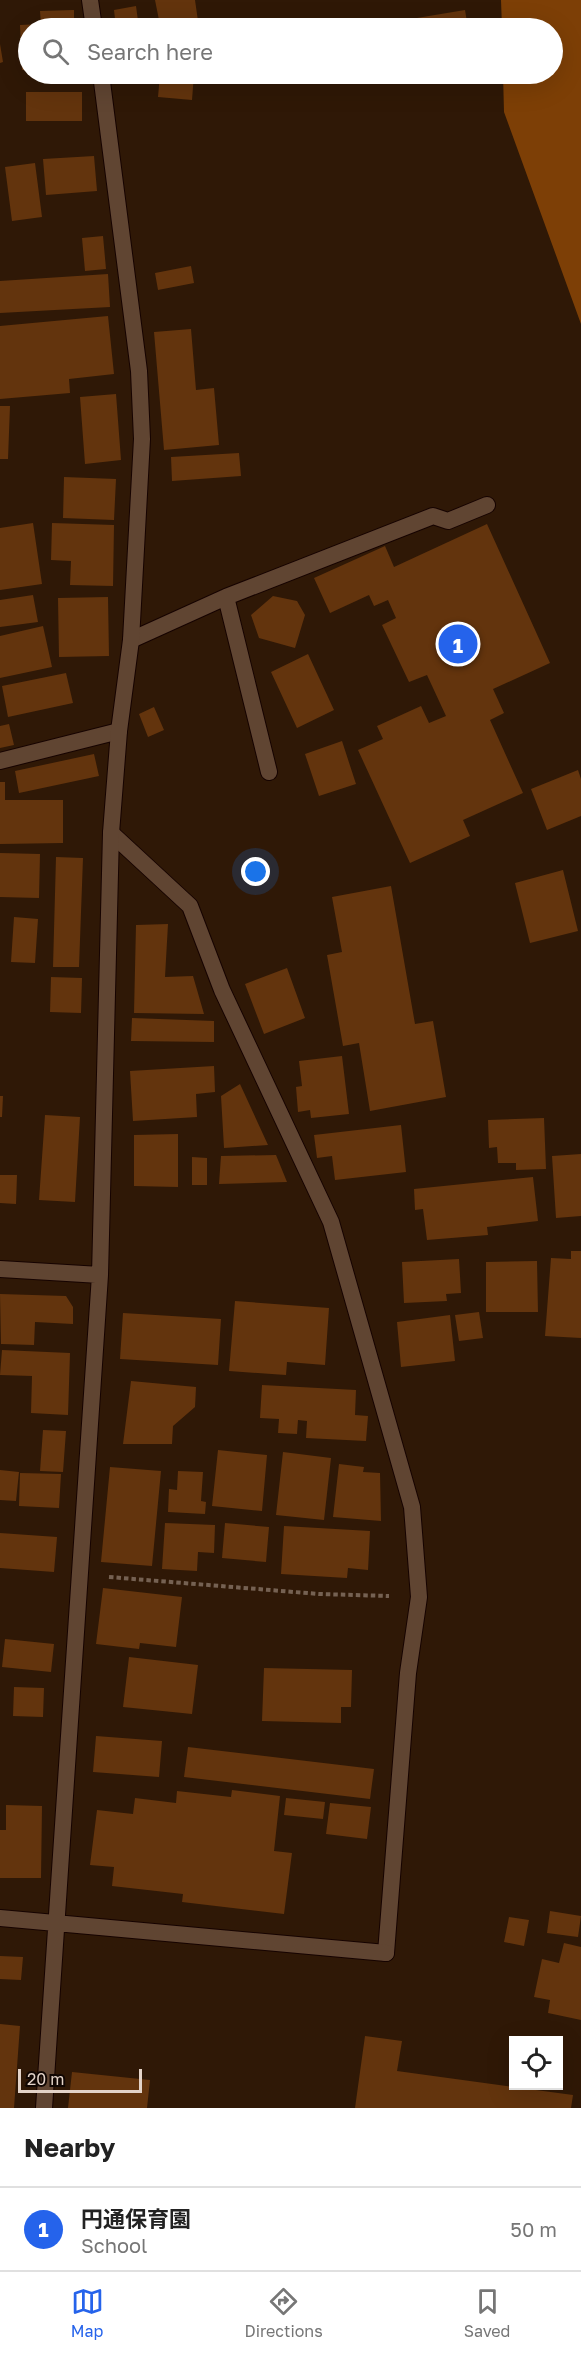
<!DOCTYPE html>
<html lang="en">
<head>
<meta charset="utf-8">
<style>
	:root { --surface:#fff; --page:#f6f6f6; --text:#222; --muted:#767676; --line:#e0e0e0; --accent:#2563eb }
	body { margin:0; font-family:"Golos Text","Noto Sans JP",sans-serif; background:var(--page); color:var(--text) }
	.controls { position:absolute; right:18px; bottom:18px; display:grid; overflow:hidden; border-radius:0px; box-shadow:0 6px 24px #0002 }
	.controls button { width:54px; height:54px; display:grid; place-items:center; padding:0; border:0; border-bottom:2px solid var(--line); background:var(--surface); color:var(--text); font:30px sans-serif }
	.scale { position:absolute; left:18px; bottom:15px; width:124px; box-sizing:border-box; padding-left:6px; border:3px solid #e3d3c8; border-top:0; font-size:16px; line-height:21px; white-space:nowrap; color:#e3d3c8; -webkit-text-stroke:4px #100602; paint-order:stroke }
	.you { position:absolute; left:256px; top:872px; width:21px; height:21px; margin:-15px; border:4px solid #fff; border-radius:50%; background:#1a73e8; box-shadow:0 0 0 9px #1a73e833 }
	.badge { display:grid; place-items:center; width:39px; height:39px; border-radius:50%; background:var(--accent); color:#fff; font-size:20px; font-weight:700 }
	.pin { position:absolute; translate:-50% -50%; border:3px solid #fff; box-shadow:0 2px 6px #0006 }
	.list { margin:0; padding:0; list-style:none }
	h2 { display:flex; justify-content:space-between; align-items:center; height:78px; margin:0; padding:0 24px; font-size:26px }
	h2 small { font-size:20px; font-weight:400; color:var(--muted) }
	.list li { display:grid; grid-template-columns:39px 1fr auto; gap:18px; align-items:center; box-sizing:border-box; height:84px; padding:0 24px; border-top:2px solid var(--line) }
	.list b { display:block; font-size:22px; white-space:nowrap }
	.list p { margin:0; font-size:20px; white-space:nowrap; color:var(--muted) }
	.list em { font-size:20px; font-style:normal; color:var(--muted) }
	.icon { flex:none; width:33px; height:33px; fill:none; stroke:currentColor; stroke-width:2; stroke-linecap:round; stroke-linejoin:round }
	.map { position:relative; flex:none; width:581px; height:2108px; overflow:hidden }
	.search { position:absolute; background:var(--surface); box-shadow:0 6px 24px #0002; left:18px; right:18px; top:18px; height:66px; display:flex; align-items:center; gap:15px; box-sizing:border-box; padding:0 21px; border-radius:33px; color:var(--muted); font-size:22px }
	.sheet { height:162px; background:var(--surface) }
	nav { display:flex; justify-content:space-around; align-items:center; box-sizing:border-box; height:84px; border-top:2px solid var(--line); background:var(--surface); font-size:16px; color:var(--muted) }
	nav a { display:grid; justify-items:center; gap:3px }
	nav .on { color:var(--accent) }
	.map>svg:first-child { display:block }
</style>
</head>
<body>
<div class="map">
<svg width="581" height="2108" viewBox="0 0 581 2108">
	<rect width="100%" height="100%" fill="#2f1806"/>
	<path fill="#7d3f06" d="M501,0H581V324L504,112L503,74H552V28H502Z"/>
	<path fill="#63340d" d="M155,0H195L199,28H169L168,18L159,20Z
		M136,6L139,28H116L114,10Z
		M74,10V28H28V70H22L20,25L41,24L40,11Z
		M465,10L468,28H400L399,21Z
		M0,44L3,62L0,63Z
		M160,74H194L192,100L158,97Z
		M408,74H463V75L409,84Z
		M26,92H82V121H26Z
		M94,156L97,191L46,195L43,159Z
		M35,163L42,217L12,221L5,167Z
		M103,236L106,269L85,271L82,238Z
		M191,266L194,283L158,290L155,273Z
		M108,274L110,307L0,313V281Z
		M108,316L114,374L69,379L70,393L0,399V326Z
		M191,329L196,390L214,388L219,445L164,450L154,332Z
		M116,394L121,460L85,464L80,397Z
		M0,406H10L8,459H0Z
		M239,453L241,476L172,481L171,457Z
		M64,477L116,479L114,520L63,518Z
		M33,523L42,584L0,590V528Z
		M52,523L114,525L113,586L70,585L71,561L51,560Z
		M487,524L550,663L493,689L504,713L490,720L523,793L463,820L470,836L410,863L358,750L383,739L377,726L421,706L429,723L446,716L427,675L409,682L382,625L396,618L388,600L374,606L369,595L330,613L314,578L385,546L394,567Z
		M33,595L38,622L0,627V600Z
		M273,596L297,601L305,615L295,648L259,638L251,615Z
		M108,597L109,656L59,657L58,598Z
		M43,626L52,667L0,678V636Z
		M308,654L334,710L297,728L271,672Z
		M66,673L73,703L8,717L2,686Z
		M154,707L164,730L148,737L139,714Z
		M9,724L14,745L0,748V726Z
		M342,741L356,784L319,796L305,754Z
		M94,754L99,776L19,793L15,771Z
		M578,770L581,779V816L547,830L531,789Z
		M0,782H5V800H63V843L0,844Z
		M0,853L40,854L39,898L0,897Z
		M56,857L83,858L79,967H53Z
		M563,870L578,931L530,943L515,883Z
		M391,886L415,1024L433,1021L446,1097L370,1111L359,1043L343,1046L327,955L342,952L332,897Z
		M14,917L38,919L35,963L11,962Z
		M168,924L165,977L193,976L204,1014L134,1013L136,925Z
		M287,968L305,1018L264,1034L245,984Z
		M51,977L82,978L81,1013L50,1012Z
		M132,1018L214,1021V1042L131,1041Z
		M342,1056L349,1114L311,1118L310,1110L298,1112L296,1087L302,1086L299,1061Z
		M214,1066L215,1092L196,1094L197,1117L133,1121L130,1071Z
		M240,1084L268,1145L224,1148L221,1096Z
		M0,1096H3L2,1117H0Z
		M45,1115L80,1117L75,1202L39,1200Z
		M544,1118L546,1169L516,1170V1163H498L497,1147L489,1148L488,1120Z
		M401,1125L406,1172L335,1180L332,1156L317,1158L314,1135Z
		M178,1134V1187L134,1186V1135Z
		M581,1154V1216L556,1218L552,1156Z
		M276,1155L287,1182L219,1184L221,1156Z
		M192,1157L207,1158V1185H192Z
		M0,1175H17L16,1204L0,1203Z
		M533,1177L538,1221L487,1227L488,1235L427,1240L423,1209L415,1210L414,1189Z
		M571,1251H581V1338L545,1336L551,1258L571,1259Z
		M459,1259L461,1293L446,1294L447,1301L404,1303L402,1262Z
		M537,1261L538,1312H486V1262Z
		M0,1294L66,1296L73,1307V1324L35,1322L34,1345L1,1344Z
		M235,1301L329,1308L325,1365L287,1362L286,1375L229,1371Z
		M479,1312L483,1338L459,1341L455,1315Z
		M123,1313L221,1319L218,1365L120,1359Z
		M450,1315L455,1361L401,1367L397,1322Z
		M2,1350L70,1353L68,1415L31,1413L32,1376L0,1375Z
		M131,1381L196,1387L195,1407L173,1426L172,1444H123Z
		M262,1385L356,1390L355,1415L368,1416L366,1441L306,1438L307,1421L298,1420L297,1434L278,1433L279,1419L260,1418Z
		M43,1430L66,1431L63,1472L40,1471Z
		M218,1450L267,1455L262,1511L212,1506Z
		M283,1452L331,1458L324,1520L276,1515Z
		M339,1464L364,1467L363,1472L380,1473L381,1521L333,1517Z
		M110,1467L161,1471L152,1566L101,1562Z
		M0,1470L19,1472L16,1501L0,1500Z
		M178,1471L203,1472L201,1501L206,1502L205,1514L168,1512L169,1489L177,1490Z
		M20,1473L61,1474L59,1508L19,1506Z
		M165,1523L215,1525L214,1553L198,1552L197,1571L162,1569Z
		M225,1523L269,1527L266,1562L222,1558Z
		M284,1526L370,1531L368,1570L348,1568L347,1578L281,1574Z
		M0,1533L57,1537L54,1572L0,1568Z
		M103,1588L182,1597L176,1647L140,1643L139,1649L96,1644Z
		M5,1639L54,1644L51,1672L2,1667Z
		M129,1657L198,1665L192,1714L123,1707Z
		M264,1668L352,1670L351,1707H341V1723L262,1721Z
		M14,1687L44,1688L43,1717L13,1716Z
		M96,1736L162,1741L159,1777L93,1772Z
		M188,1747L374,1769L370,1799L184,1777Z
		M232,1790L280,1796L274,1851L292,1853L284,1914L182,1902L183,1894L112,1886L114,1867L90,1865L97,1810L133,1814L135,1798L176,1803L177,1791L231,1797Z
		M286,1798L325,1802L323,1819L284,1815Z
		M330,1803L371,1807L367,1839L326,1834Z
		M6,1805L42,1806L41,1878H0V1830H6Z
		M550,1911L581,1916L578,1937L547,1933Z
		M509,1917L529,1920L524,1946L504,1942Z
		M564,1943L581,1947V2020L548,2013L550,2000L534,1997L542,1959L559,1963Z
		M0,1956L23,1957L21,1980L0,1979Z
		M0,2024L20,2026L14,2108H0Z
		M365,2036L402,2041L397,2071L573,2095L571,2108H355Z
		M72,2072L150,2080L147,2108H68Z"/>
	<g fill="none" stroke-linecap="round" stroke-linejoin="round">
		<defs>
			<path id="service" d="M226,597L269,772
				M131,640L226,597L433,516L448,521L487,505
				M0,761L119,731
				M111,833L190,906L222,990L331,1222L412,1507L419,1597L408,1673L386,1953"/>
			<path id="minor" d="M90,0L94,28
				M0,1269L100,1275
				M0,1918L386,1953
				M44,2108L100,1275L111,833L119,731L131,640L142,439L139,371L101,74"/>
		</defs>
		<use href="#service" stroke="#160300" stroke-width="18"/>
		<use href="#minor" stroke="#160300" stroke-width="18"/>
		<path stroke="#756152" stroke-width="4" stroke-dasharray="4.5 3" stroke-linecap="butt" d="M109,1577L319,1594L389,1596"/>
		<use href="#service" stroke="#604532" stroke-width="16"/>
		<use href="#minor" stroke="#604532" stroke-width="16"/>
	</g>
</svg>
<div class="controls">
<button><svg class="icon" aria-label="locate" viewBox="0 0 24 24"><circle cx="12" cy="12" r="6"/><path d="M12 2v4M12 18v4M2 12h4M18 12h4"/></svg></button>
</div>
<div class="scale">20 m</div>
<div class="you"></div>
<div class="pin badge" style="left:458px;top:644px">1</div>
<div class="search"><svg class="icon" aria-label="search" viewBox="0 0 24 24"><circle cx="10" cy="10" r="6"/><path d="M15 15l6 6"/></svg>Search here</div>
</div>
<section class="sheet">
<h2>Nearby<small></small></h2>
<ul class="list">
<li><span class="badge">1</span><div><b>円通保育園</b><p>School</p></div><em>50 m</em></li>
</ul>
</section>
<nav>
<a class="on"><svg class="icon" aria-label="map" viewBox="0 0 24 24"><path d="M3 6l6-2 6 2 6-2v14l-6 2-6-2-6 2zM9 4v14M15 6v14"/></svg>Map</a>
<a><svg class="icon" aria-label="directions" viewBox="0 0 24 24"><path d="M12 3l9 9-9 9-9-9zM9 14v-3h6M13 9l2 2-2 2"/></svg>Directions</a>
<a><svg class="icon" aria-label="saved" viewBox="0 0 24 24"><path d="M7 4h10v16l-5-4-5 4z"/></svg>Saved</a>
</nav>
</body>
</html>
